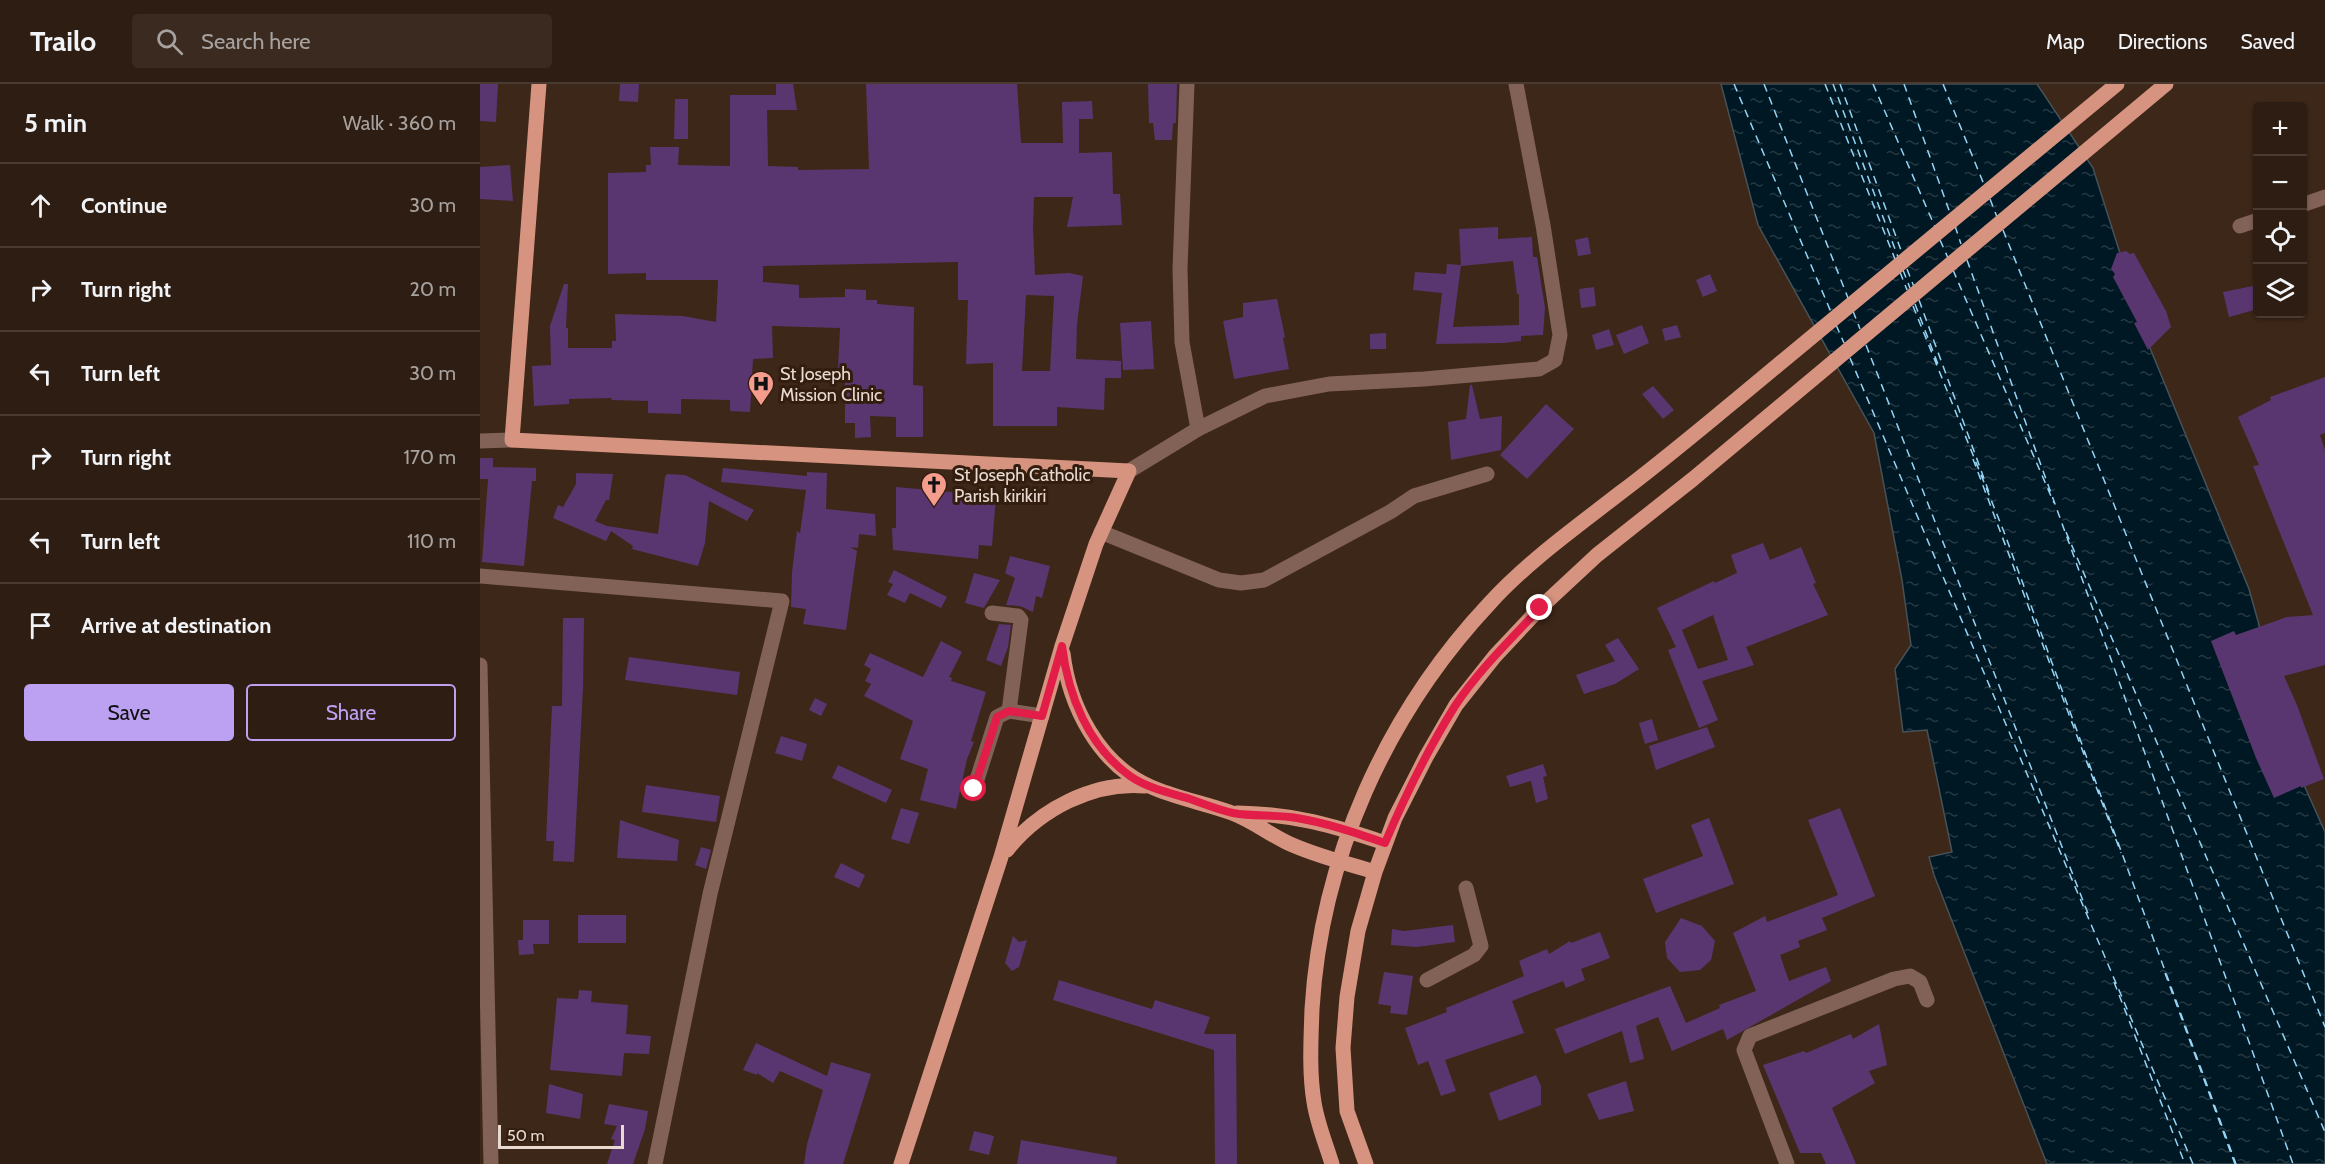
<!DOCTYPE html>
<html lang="en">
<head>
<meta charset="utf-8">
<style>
	:root { --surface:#2e1d12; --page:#3a2a20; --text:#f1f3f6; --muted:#a7a29f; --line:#493b32; --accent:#bca0f2 }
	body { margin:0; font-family:Cabin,sans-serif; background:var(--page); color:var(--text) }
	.controls { position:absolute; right:18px; top:18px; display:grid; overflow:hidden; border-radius:6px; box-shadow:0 2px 4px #0004 }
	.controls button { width:54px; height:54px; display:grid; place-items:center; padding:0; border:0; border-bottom:2px solid var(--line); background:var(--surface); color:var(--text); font:30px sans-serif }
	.scale { position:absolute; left:18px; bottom:15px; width:126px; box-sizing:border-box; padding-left:6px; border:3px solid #e9dad1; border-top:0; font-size:16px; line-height:21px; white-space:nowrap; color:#e9dad1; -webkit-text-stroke:4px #331d0f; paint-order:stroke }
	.stop { position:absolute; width:18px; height:18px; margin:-14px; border:4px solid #e11d48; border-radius:50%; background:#fff }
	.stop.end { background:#e11d48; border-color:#fff; box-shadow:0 2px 6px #0008 }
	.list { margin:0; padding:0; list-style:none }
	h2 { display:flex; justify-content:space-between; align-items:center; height:78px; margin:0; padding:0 24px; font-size:26px }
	h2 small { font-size:20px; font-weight:400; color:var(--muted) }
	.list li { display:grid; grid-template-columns:39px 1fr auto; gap:18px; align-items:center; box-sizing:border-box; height:84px; padding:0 24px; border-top:2px solid var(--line) }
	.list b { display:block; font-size:22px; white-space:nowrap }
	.list em { font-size:20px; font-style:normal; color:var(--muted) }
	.actions { display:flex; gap:12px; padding:18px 24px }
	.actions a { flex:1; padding:14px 0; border:2px solid var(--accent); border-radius:6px; text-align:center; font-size:21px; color:var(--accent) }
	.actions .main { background:var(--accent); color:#111 }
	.icon { flex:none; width:33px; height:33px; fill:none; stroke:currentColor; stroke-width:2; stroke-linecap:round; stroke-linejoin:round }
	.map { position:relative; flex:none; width:1845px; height:1080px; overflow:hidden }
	header { display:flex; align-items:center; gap:36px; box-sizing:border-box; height:84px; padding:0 30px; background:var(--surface); border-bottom:2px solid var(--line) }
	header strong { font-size:28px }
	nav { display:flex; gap:33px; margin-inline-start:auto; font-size:21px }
	.search { width:420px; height:54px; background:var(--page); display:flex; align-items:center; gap:15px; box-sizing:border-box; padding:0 21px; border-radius:6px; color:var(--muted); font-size:22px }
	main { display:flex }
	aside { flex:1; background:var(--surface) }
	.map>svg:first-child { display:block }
</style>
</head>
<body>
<header>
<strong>Trailo</strong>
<div class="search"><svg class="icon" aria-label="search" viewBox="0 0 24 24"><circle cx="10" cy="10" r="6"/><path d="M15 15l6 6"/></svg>Search here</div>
<nav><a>Map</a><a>Directions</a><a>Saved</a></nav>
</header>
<main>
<aside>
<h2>5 min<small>Walk · 360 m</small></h2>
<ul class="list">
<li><svg class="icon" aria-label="ahead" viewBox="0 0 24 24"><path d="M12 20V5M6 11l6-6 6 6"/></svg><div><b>Continue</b></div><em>30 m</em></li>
<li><svg class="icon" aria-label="right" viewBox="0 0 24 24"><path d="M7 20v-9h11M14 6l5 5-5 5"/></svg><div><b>Turn right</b></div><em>20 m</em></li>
<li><svg class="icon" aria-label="left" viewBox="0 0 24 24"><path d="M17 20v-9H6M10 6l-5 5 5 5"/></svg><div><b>Turn left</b></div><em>30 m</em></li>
<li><svg class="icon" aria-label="right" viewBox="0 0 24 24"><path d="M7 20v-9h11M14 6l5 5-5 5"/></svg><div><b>Turn right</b></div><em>170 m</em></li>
<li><svg class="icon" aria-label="left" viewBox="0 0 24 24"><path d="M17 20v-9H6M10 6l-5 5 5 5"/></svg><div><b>Turn left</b></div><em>110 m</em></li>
<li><svg class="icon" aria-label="arrive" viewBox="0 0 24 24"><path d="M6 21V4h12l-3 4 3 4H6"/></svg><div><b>Arrive at destination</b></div></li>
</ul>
<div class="actions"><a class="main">Save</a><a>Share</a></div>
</aside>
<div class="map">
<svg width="1845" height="1080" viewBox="0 0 1845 1080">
	<defs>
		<pattern id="water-ripples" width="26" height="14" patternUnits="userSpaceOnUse" patternTransform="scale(1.5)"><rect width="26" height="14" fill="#001824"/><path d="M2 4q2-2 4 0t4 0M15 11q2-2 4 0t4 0" fill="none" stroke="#253943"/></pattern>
	</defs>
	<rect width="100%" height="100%" fill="#3d2718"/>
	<path fill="url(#water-ripples)" stroke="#465258" stroke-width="1.5" d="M1241,0H1557L1613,84L1670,264L1769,505L1824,701L1845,748V1080H1567L1454,791L1449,773L1472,768L1447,646L1423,648L1415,585L1431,561L1422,496L1394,349L1278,141Z"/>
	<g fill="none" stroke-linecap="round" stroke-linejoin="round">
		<path stroke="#95d5f6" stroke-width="1.5" stroke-dasharray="8 6" stroke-linecap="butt" d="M1254,0L1351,228
			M1284,0L1368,214
			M1345,0L1415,175
			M1353,0L1418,173
			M1360,0L1422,169
			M1393,0L1455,143
			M1424,0L1470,129
			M1463,0L1505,103
			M1510,115L1517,133
			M1475,142L1481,160
			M1523,146L1845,943
			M1460,156L1468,174
			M1487,176L1813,1080
			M1427,185L1434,203
			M1423,186L1430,204
			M1473,186L1574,419
			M1420,188L1427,206
			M1439,216L1510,411
			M1435,220L1459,283
			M1433,222L1524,448L1756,1080
			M1373,227L1380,245
			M1356,241L1364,259
			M1386,261L1609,832
			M1370,274L1713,1080
			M1493,375L1641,769
			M1586,448L1845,1048
			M1685,889L1755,1080
			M1634,898L1705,1080"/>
	</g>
	<path fill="#5a3670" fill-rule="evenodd" d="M0,0H18L16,38L0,37Z
		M140,0H159L158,18L139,17Z
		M296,0H313L317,26H287L288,82L318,83V86L389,85L386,0H537L541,59H583L582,18L612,17L613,35H599V69L632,68L633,110H640L642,141L587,143L593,113H554L553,143L555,191L589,189L603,192L597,240L596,275L641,277V294H625L624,326L577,323V342H513V279L486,280L488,216H478V178L283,182V198L319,201V214L365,213V205L386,206V216H397V220L434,223L433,301L443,302V353H416V333L390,332L391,353L375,354V339H365V284H358L360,244L292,242L293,274L273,275L270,328L250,327V316L201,315V330L168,329V317L131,316L132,314L89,315V320L54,322L52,282L71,281L70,242L84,200H88L86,244H88V264H132V257H136L135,230L203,232L236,238L238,196H166V189L128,190V89L166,88V81H171L170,63H199L198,81L250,82V11H296ZM546,211L574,212L570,287H542Z
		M668,0H697L696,39H693L692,56H675L673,39H669Z
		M195,15H208V55H194Z
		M30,81L33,117L0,115V83Z
		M1018,143V155L1052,153L1053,173H1057L1065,224L1063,251L1041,252V257L1024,259L956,260L962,209L933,206L935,188L966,190L967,180L981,181L973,243L1039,241V210H1037L1033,177L981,182L979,145Z
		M1108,153L1111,170L1098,172L1095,156Z
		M1646,167L1650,170L1654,169L1686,227L1691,243L1668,266L1654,239L1657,238L1633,193L1635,190L1631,185L1637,169Z
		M1230,190L1237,207L1223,213L1216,196Z
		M1778,201V225L1749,233L1743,208Z
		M1114,203L1116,222L1101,224L1099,205Z
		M797,215L805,253L803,254L809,285L754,295L743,237L763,233V219Z
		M671,237L674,285L643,286L640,239Z
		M1162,241L1169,259L1144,270L1136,251Z
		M1197,241L1201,253L1185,257L1182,245Z
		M1129,245L1134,261L1116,266L1112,251Z
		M906,249V265H890V250Z
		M1845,293V349L1840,351L1845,366V581L1804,592L1817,621L1844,695L1821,704V702L1794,714L1776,674L1731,557L1754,547L1756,551L1807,533L1833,531L1773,382L1779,381L1758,333L1791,316L1790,313Z
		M990,301H992L1000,335L1022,332L1021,366L971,376L968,338L986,335Z
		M1173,302L1194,326L1183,335L1162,310Z
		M1066,320L1094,345L1047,395L1020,371Z
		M0,374H13V383L56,384V397H52L44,482L2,478L8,395H0Z
		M243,384L327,392V388L347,389L346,425L395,430L396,452L379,450L378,464L370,463L377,467L366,546L323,540L326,525L311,523L312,488L317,447L320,449L326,406L241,398Z
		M96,389L133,390L129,416H126L115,437L127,442L178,450L185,393L187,390L205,391L274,426L267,437L229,417L225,459L218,482L152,465L153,462L131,447L126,457L73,434L78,421L83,423L96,400Z
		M416,403L516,412L512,462L499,461L498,475L413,466L412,444H416Z
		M1283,459L1290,476L1321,463L1336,499L1333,500L1348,531L1266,563L1274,581L1222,597L1238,636L1219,644L1188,566L1196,563L1177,524L1234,497L1235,499L1257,489L1251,471ZM1233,531L1248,576L1218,585L1202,546Z
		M530,472L570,482L562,514L556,512L553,528L540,522L526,521L535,494L525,489Z
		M414,486L467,513L461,524L430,509L425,519L407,511L413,500L408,498Z
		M494,489L520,496L504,524L485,519Z
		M83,534H104L103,604L94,778L73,777L74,757H66L72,622H82Z
		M519,540L531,541L528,563L521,582L506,576Z
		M1138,554L1159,585L1135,600L1104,610L1096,591L1135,577L1125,561Z
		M461,557L482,568L469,593L472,594L471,597L506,608L491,657L494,658L487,675L476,725L440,716L448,685L420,675L433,637L384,612L391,600L385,597L391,585L384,581L390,569L443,593Z
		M149,573L260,588L257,611L145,596Z
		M335,614L347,620L341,632L329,626Z
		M1172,635L1178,656L1165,660L1159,639Z
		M1227,643L1235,663L1176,686L1169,662Z
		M301,652L327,660L322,677L295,669Z
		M1063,680L1067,692L1063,693L1068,715L1056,719L1051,697L1030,703L1026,692Z
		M358,681L412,706L406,719L352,694Z
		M166,701L240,712L236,738L162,728Z
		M421,724L439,729L429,760L411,755Z
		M1360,724L1395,812L1342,834L1347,846L1318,857L1320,863L1300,871L1309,897L1346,883L1351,897L1247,956L1243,945L1192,967L1178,933L1156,942L1164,975L1150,979L1142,947L1085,970L1075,945L1190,902L1206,939L1240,924L1239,921L1276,907L1253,849L1285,832L1287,838L1358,811L1328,736Z
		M1229,734L1254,800L1176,829L1163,795L1223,772L1211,741Z
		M140,736L199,756L197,777L137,774Z
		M221,763L231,766L226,785L215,781Z
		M361,779L385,791L379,804L354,793Z
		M98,831H146V859H98Z
		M1201,834L1222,842L1235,857L1231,876L1220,886L1200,888L1187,874L1185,858Z
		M43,836H69V860H53L54,870L39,871L38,856H43Z
		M973,841L975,858L936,863L911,861L912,845L924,847Z
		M1120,848L1130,874L1101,885L1105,896L1086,904L1083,897L1032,917L1044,949L965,976L976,1007L961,1012L948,977L938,981L925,944L967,928L966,924L1044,892L1039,877L1067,865L1069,870L1090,857L1091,859Z
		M533,852L539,858L547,856L539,883L532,887L525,879Z
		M904,888L933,892L927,931L910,929L911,922L898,920Z
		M579,896L672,925L675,916L730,933L724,950H756L757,1080H735L734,966L573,916Z
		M99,906L112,907L111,918L148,921L146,950L171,952L169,970L144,969L142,992L70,986L77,914L98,915Z
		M1399,940L1407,981L1389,987L1395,999L1352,1024L1376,1080H1346L1341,1069H1320L1283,981L1324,967L1326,969L1371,950L1373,955Z
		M276,959L347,992L351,978L391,990L363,1080H324L327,1060L343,1006L300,987L293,999L277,989V991L263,986Z
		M1056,991L1061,1002V1021L1019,1037L1009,1009Z
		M1146,997L1154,1027L1119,1036L1107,1010Z
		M69,1000L103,1010L100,1035L66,1029Z
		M129,1020L168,1027L165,1045L153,1080H127L135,1056L131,1055L137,1042L124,1040Z
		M494,1047L514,1052L509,1071L489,1066Z
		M541,1056L637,1073L636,1080H537Z"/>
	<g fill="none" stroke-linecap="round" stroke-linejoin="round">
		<path stroke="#826157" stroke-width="15" d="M707,0L700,185L702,258L718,345
			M1822,121L1845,113
			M1760,142L1778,136
			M0,357L32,356
			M649,387L718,345L785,312L849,300L944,295L1059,285L1075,276L1080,251L1063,141L1036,0
			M621,448L739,496L761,499L784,496L910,428L934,412L1007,390
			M0,492L302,517L230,810L175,1080
			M512,529L538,532L541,536L529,627
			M0,581L11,1080
			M494,705L517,633L529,627L562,632
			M947,896L994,871L1001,862L986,804
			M1307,1080L1264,966L1270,952L1414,895L1430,892L1440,898L1447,916"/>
		<path stroke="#d6937f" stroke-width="15" d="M59,0L32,356L649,387L616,460L582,562L521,773L421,1080
			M583,569C589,622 619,680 669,702C695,714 725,719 752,729C771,736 789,750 808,759C836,772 866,779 895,788
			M757,729C814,730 852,741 905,759
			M527,766C559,726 613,697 665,702
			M852,1080C846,1060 837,1039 834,1018C829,988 831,955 832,925C841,775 906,630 1009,520C1047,478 1095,444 1140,409C1180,379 1218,347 1257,315C1384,210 1511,105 1637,0
			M886,1080L867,1027L863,964L867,913L878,847L895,788L915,734L946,673L976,621L1015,572L1060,524L1117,471L1213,395L1686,0"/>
	</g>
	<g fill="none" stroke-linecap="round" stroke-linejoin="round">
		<path stroke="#e11d48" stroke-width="8" d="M494,705L517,633L529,627L562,632L582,562C588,611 608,662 650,692C667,704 690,709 710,715C724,720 739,726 753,729C774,733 796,730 817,734C847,739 876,749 905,759C925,712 948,665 975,622C998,587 1031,555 1060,524"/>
	</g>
	<defs>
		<symbol id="hospital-pin" viewBox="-11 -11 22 30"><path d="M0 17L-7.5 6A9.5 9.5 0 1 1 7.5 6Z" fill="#f49d8c" stroke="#331d0f"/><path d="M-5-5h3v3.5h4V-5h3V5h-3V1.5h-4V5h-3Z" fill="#111"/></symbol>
		<symbol id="church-pin" viewBox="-11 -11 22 30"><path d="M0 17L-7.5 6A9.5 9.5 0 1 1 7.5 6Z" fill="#f49d8c" stroke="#331d0f"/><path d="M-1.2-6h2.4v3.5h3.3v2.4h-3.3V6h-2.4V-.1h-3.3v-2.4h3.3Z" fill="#111"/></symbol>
	</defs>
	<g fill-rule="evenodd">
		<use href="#hospital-pin" x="266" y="285" width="30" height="40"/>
		<use href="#church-pin" x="439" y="386" width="30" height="40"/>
	</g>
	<g text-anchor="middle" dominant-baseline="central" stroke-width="6" stroke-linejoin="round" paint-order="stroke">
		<g font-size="18" fill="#e9dad1" stroke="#331d0f" text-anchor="start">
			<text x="300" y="290">St Joseph<tspan x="300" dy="21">Mission Clinic</tspan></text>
			<text x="474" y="391">St Joseph Catholic<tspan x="474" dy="21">Parish kirikiri</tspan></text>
		</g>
	</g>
</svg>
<div class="controls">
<button>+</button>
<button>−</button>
<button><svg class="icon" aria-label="locate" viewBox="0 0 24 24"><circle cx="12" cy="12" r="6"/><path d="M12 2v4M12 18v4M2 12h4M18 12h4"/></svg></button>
<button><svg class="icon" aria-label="layers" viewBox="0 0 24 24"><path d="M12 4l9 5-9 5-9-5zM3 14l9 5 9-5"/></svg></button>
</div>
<div class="scale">50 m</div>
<div class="stop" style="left:494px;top:705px"></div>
<div class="stop end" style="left:1060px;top:524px"></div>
</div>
</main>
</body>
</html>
